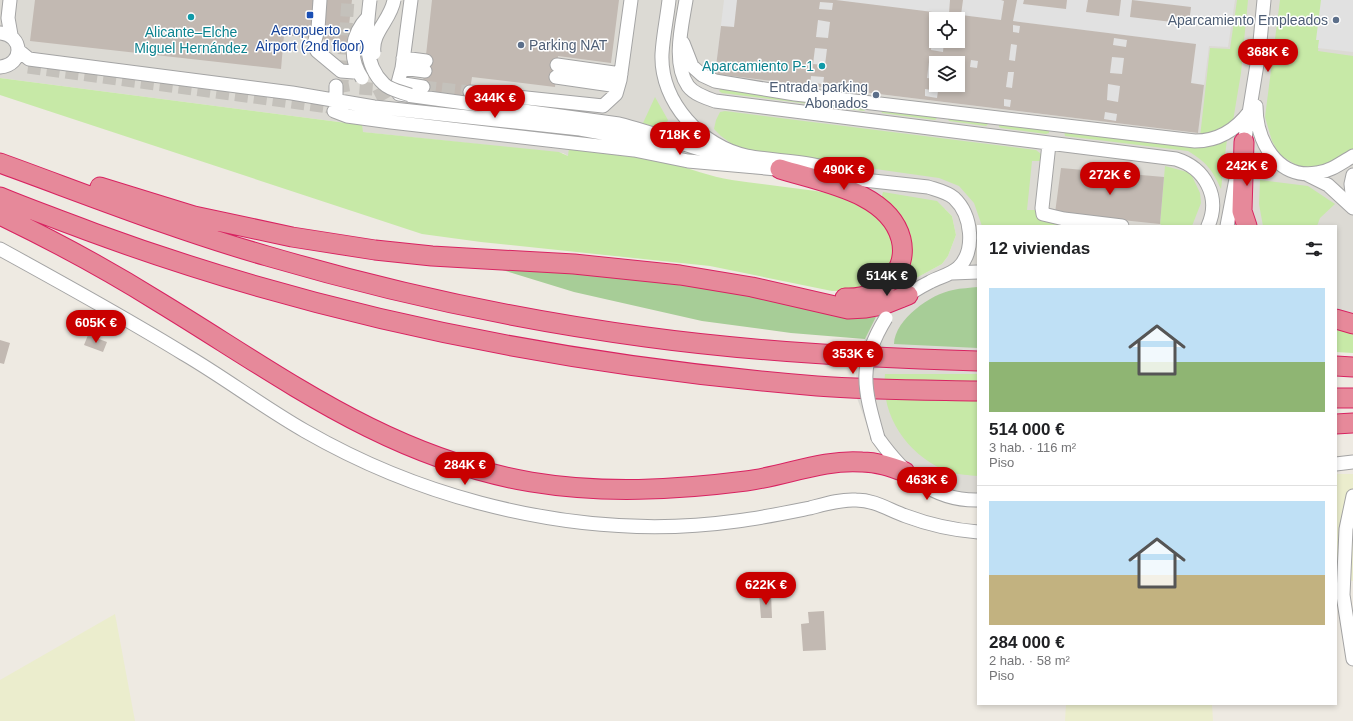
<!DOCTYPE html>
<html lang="es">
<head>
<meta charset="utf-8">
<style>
	body { margin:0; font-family:Arial,sans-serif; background:#f2f2f2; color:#202124; height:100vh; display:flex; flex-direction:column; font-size:15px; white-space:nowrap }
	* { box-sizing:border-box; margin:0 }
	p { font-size:13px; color:#757577 }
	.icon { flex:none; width:22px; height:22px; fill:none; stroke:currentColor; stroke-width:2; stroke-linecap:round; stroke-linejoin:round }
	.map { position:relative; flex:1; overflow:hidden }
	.drawer { position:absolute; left:977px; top:225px; width:360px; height:480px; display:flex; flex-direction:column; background:#fff; border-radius:0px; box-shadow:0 2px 6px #0003 }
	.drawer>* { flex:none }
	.controls { position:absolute; left:929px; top:12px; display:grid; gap:8px }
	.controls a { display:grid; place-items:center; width:36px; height:36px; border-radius:0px; background:#fff; box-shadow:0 2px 6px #0003; font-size:20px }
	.price { position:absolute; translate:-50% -34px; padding:0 9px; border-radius:14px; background:#c90000; color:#fff; font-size:13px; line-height:26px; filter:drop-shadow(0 1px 2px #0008) }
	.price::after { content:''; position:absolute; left:50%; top:24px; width:12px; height:9px; margin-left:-6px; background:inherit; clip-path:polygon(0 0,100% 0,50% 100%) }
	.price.active { background:#222; color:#fff }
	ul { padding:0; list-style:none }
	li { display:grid; align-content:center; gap:8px; height:212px; padding:0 12px }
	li+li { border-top:1px solid #e0e0e0 }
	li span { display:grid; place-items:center; height:124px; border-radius:0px; color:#555 }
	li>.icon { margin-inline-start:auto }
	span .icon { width:72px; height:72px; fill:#fffc; stroke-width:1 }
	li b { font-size:17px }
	h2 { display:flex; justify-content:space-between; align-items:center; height:48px; padding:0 12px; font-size:17px }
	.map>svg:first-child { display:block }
</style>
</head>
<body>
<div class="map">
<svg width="1353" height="721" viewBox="0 0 1353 721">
	<rect width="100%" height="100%" fill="#eeeae2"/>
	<path fill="#dcdad4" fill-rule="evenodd" d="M 0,0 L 1353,0 L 1353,314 L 1336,313 L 1336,226 L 978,226 L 978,504 L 942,498 L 870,434 L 857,398 L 856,364 L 865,339 L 876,317 L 896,289 L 942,264 L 948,256 L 956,235 L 952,216 L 945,209 L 830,184 L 669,163 L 568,156 L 563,153 L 362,132 L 362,125 L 0,78 ZM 936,19 L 958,19 L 958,41 L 936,41 ZM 936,63 L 958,63 L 958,85 L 936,85 Z"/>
	<path fill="#ebedcd" d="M 1336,474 L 1353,474 L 1353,581 L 1336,580 Z
		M 115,614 L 135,721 L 0,721 L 0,680 Z
		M 1066,704 L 1212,704 L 1213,721 L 1065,721 Z"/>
	<path fill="#c7e9a7" d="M 1237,0 L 1248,0 L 1241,73 L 1233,121 L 1226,129 L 1200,137 L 1210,48 L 1230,49 Z
		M 1280,0 L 1325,0 L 1318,51 L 1353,56 L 1353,150 L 1317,170 L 1301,168 L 1280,155 L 1272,141 L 1265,117 Z
		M 0,78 L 362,125 L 363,132 L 559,152 L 568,156 L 569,148 C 602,153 636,156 668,163 C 690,168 710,177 732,180 C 760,184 788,187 816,191 C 826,193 837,194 846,198 C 855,202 868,207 875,214 C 899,235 900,269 871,285 C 861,291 844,291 832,291 L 710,266 L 481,242 L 422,234 L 0,95 Z
		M 721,88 L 867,108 L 864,111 L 722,93 L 719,91 Z
		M 655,97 L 668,120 L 664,130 L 643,123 Z
		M 881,110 L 938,117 L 935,120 L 882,113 Z
		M 725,111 L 1036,150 L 1041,154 L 1044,161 L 1032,161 L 1027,210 L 1036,210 L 1042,221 L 1078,226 L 982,226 L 974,203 L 959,186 L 939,178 L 740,150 L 721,136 L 714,129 L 716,120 L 720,112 Z
		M 947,118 L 989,123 L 986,126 L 949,121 Z
		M 999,124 L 1049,130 L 1049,133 L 1046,134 L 1001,128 L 999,127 Z
		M 1064,131 L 1227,139 L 1221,189 C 1212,169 1206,162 1188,151 L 1065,136 Z
		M 1165,166 L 1187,172 L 1192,176 L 1200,193 L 1201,203 L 1192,226 L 1163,226 L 1160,224 Z
		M 1260,180 L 1308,186 L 1335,204 L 1320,218 L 1317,226 L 1263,226 L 1259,204 Z
		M 883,192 L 937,201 L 952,216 L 956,235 L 948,256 L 942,264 L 896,289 L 906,277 L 909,261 L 881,199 Z
		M 1336,330 L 1353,331 L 1353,353 L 1336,352 Z
		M 885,374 L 978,374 L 978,476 C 969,475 959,475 950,472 C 910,458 880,417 885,374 Z"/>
	<path fill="#a7cd97" d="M 473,261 L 675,281 L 876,317 L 865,339 L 791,333 L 702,321 L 574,292 Z
		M 978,287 L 978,348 L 894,344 C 895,319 931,294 953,290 C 961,288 970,288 978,287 Z"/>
	<path fill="#e1e1e1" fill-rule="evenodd" d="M 724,0 L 1235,0 L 1228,47 L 1209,46 L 1198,133 L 715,74 ZM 936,19 L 958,19 L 958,41 L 936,41 ZM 936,63 L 958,63 L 958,85 L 936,85 Z
		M 1321,0 L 1353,0 L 1353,52 L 1318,48 L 1319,40 L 1316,40 Z"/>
	<path fill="#c2b9b2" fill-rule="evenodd" d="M 35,0 L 352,0 L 347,42 L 284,35 L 281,69 L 30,41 Z
		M 432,0 L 619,0 L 611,63 L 558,56 L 555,87 L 472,77 L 469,97 L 422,92 Z
		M 737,0 L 836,0 L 949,14 L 950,0 L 963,0 L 961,15 L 1001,20 L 1004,1 L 1001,0 L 1017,0 L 1013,21 L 1196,44 L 1191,83 L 1204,85 L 1198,133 L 715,74 L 721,26 L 734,27 ZM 820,2 L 833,3 L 832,10 L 819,9 ZM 935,16 L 947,17 L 947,19 L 958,19 L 958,41 L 944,41 L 943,52 L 931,50 L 933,34 L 936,35 ZM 818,20 L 830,22 L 828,38 L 816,37 ZM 1013,25 L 1020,26 L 1019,33 L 1013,32 ZM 1114,38 L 1127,40 L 1126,47 L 1113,45 ZM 1011,44 L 1017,45 L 1015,61 L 1009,60 ZM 815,48 L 827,49 L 825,65 L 813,64 ZM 1112,57 L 1124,58 L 1122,74 L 1110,73 ZM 971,60 L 978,61 L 977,68 L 970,67 ZM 929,62 L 958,63 L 958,85 L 936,85 L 936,79 L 927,78 ZM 1008,72 L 1014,72 L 1012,88 L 1006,87 ZM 811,76 L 824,77 L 823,84 L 810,83 ZM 1108,84 L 1120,86 L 1118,102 L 1107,100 ZM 925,89 L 938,91 L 937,98 L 925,96 ZM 1004,99 L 1011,100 L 1010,107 L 1004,106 ZM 1105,112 L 1117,114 L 1116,121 L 1104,119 Z
		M 1024,0 L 1067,0 L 1066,9 L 1023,4 Z
		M 1088,0 L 1121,0 L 1119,16 L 1086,12 Z
		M 1132,0 L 1191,7 L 1189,24 L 1130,17 Z
		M 1061,168 L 1164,177 L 1160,224 L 1055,213 Z
		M 88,335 L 107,342 L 103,352 L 84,345 Z
		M 0,340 L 10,343 L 4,364 L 0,363 Z
		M 759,594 L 771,594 L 772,618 L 761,618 Z
		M 824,611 L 826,650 L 803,651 L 801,624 L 809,623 L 808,612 Z"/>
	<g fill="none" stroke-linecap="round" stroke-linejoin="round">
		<path stroke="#c4c1bb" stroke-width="13" stroke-dasharray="13 6" stroke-linecap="butt" d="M 28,67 L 329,107 L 334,111 L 343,108
			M 423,87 L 470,92
			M 347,111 L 342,83 L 348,0
			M 364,114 L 369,53
			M 372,115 L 374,98 L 395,87 L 398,83"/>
		<defs>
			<path id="minor" d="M 10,0 L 8,18 L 11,35
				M 411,0 L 402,68 L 398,83 L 423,87
				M 669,0 C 667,18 663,36 662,54 C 660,102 702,147 747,156 C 777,162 812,160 840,173
				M 686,0 C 682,25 672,63 688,86 C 694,94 706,98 715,101 L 1176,159 C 1205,168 1221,197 1208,226
				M 318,29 L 320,0
				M 0,33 C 24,35 24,65 0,67
				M 683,43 L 692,66 L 702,75 L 715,81 L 795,94 L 1195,141 C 1218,141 1236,130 1250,111
				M 18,50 L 29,59 L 292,93 L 374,107 L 580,129 L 635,139 L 673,151
				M 403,58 L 426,61
				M 557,65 L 621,74
				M 402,68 L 425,71
				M 556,77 L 618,86
				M 336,86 L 336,100
				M 470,92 L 603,106 L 616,94 L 620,80 L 631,0
				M 399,94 L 619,124 C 659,134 697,150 738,160
				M 1256,106 C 1256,140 1277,180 1317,173 C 1331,171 1341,163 1353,156
				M 334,111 L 347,116 L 391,122 L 634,150 L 688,161 L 788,170
				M 1049,144 L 1042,208 L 1043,214 L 1064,219 L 1122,226
				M 1243,150 L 1259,52 L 1264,0
				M 1306,174 L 1328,185 L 1353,208
				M 1353,175 L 1351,184 L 1353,202
				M 827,176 L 928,187 C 937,190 947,192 954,198 C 972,215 976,251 958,268 C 950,275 939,277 930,282 C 920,287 910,293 902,300
				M 1227,226 L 1236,179
				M 0,249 C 62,283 124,317 184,354 C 225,378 263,407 305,431 C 359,462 419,487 480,503 C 563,525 651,533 737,521 C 761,518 785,513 810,508 C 825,504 841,499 856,500 C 875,500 889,510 906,516 C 930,525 953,530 978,532
				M 952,273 L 978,272
				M 878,438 C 903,473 932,501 978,500
				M 1336,464 L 1353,462
				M 1353,496 L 1346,529 L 1343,595 L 1353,659"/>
			<path id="highway" d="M 1244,142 L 1242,211 L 1247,226
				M 0,163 C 88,195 176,230 267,256 C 390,292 518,320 646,337 C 756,352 867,358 978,361
				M 780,169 C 821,182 889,192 901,239 C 904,251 902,264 895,274 C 884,291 865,299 845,298
				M 100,187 L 194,216 L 292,237 L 375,250 L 432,256 L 574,264 L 680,275 L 752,287 L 848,309 L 866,308 L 883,305 L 908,295
				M 0,197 C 31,210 63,221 94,233 C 326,318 571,366 817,386 C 870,390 924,390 978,391
				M 0,215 C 54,241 108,270 159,302 C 281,376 386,457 531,482 C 603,494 675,490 746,481 C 785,476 823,459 862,462 C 877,462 891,467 905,472
				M 1336,319 L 1353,324
				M 1336,366 L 1353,367
				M 1336,398 L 1353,398
				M 1336,424 L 1353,423"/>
		</defs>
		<use href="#minor" stroke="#a4a4a4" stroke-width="15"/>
		<use href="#highway" stroke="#d82361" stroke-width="21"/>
		<use href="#minor" stroke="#fff" stroke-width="13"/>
		<use href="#highway" stroke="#e6899a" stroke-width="19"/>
		<defs>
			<path id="minor-bridge" d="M 370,0 C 367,27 361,63 384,84 C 390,90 402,92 410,95
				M 318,29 L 314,44 L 317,51 L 341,71 L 354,72
				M 374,53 C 371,32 391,20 394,0
				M 362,78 C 348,57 351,35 368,17
				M 878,438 C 864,388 857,365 886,318"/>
		</defs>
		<use href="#minor-bridge" stroke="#a4a4a4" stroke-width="15" stroke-linecap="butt"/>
		<use href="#minor-bridge" stroke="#fff" stroke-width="13"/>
	</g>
	<rect fill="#1a4fb4" stroke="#fff" stroke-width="1.5" x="306" y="11" width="8" height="8" rx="2"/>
	<g fill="#0f9aa8" stroke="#fff" stroke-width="1.5">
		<circle cx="191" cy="17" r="4"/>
		<circle cx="822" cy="66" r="4"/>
	</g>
	<g fill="#5c6f8a" stroke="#fff" stroke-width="1.5">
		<circle cx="1336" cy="20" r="4"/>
		<circle cx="521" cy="45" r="4"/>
		<circle cx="876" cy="95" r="4"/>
	</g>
	<g text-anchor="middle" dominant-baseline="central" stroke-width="3" stroke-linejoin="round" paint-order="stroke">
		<g font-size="14" fill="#4e5e75" stroke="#fff" text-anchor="end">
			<text x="1328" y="20">Aparcamiento Empleados</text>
			<text x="529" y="45" text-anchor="start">Parking NAT</text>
			<text x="868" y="87">Entrada parking<tspan x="868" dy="16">Abonados</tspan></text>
		</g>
		<g font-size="14" fill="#164399" stroke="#fff">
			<text x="310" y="30">Aeropuerto -<tspan x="310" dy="16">Airport (2nd floor)</tspan></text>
		</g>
		<g font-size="14" fill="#0d838f" stroke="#fff">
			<text x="191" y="32">Alicante–Elche<tspan x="191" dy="16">Miguel Hernández</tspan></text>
			<text x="814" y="66" text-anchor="end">Aparcamiento P-1</text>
		</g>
	</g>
</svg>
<div class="controls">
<a><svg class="icon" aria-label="locate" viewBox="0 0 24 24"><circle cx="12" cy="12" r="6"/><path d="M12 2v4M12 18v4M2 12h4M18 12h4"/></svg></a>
<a><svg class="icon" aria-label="layers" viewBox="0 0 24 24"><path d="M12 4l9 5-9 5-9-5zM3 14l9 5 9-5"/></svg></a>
</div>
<b class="price" style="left:1268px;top:73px">368K €</b>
<b class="price" style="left:495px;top:119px">344K €</b>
<b class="price" style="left:680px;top:156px">718K €</b>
<b class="price" style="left:1247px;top:187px">242K €</b>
<b class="price" style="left:844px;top:191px">490K €</b>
<b class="price" style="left:1110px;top:196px">272K €</b>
<b class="price active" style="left:887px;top:297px">514K €</b>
<b class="price" style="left:96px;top:344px">605K €</b>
<b class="price" style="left:853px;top:375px">353K €</b>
<b class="price" style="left:465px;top:486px">284K €</b>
<b class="price" style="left:927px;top:501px">463K €</b>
<b class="price" style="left:766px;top:606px">622K €</b>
<section class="drawer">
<h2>12 viviendas<svg class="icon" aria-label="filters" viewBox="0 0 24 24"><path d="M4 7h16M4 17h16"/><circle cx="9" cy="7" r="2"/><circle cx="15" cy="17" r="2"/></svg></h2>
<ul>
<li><span style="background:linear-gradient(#bfe0f5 60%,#8fb573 0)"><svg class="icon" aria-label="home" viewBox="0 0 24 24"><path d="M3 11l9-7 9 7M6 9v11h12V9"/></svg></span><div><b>514 000 €</b><p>3 hab. · 116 m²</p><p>Piso</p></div></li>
<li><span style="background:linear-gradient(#bfe0f5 60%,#c2b280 0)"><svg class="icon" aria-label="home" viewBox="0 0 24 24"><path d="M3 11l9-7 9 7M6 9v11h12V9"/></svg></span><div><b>284 000 €</b><p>2 hab. · 58 m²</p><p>Piso</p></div></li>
</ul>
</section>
</div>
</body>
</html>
